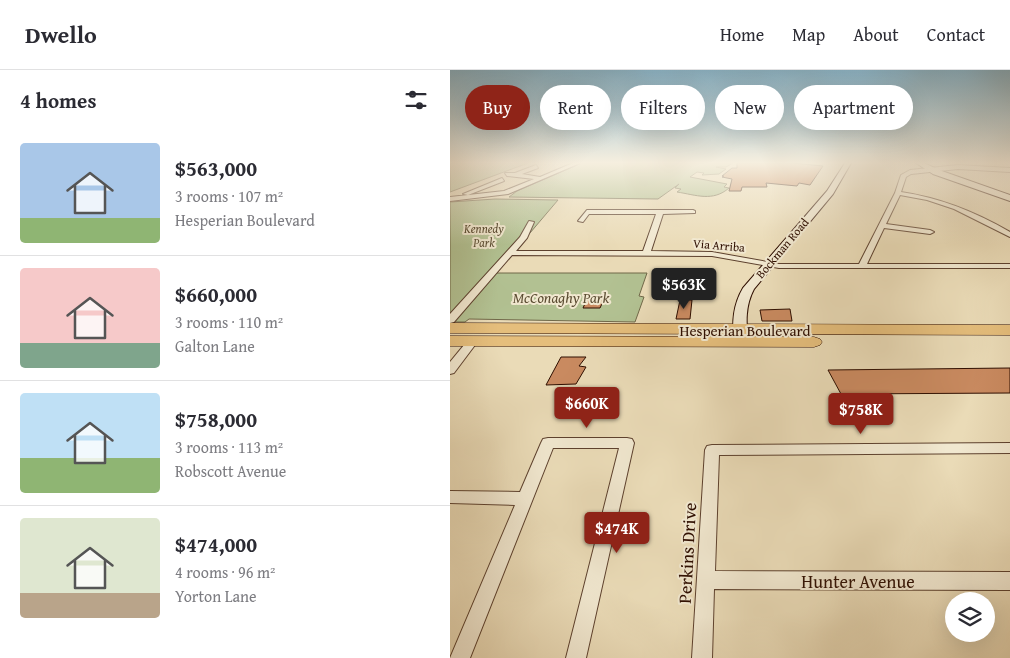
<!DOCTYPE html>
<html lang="en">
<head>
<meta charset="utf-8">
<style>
	body { margin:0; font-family:"Gentium Book Plus",serif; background:#f2f2f3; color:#2b2b33; height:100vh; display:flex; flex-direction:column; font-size:19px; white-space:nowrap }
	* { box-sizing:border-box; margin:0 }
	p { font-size:16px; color:#7c7c81 }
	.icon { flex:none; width:28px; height:28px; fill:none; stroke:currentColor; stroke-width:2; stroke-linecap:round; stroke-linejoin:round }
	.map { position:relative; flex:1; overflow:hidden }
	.drawer { display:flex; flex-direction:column; background:#fff; width:450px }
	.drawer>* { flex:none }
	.guide { position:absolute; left:15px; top:15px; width:470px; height:45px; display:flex; gap:10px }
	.tools { position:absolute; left:495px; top:522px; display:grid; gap:10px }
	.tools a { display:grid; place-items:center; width:50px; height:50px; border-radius:50%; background:#fff; box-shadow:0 5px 20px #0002; font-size:25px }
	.price { position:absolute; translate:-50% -42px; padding:0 11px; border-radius:5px; background:#8f2418; color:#fff; font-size:16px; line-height:32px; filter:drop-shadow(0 1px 2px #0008) }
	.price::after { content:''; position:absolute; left:50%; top:30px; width:15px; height:11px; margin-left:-8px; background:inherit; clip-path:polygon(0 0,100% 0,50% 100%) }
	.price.selected { background:#222; color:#fff }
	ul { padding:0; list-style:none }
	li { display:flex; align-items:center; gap:15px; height:125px; padding:0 20px }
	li+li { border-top:1px solid #e1e1e2 }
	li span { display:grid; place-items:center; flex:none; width:140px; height:100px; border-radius:5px; color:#555 }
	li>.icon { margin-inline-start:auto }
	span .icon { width:60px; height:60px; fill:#fffc; stroke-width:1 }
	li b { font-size:21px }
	h2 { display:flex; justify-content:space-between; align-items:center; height:60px; padding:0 20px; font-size:21px }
	.pill { padding:0 18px; border-radius:22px; background:#fff; box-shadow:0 5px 20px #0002; font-size:18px; line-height:45px }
	.pill.selected { background:#8f2418; color:#fff }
	header { display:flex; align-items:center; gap:30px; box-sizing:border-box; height:70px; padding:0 25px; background:#fff; border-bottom:1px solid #e1e1e2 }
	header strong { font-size:24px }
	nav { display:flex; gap:28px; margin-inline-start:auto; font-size:18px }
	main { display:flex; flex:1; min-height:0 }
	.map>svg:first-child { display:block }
</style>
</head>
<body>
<header>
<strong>Dwello</strong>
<nav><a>Home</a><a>Map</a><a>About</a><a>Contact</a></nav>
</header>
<main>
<section class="drawer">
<h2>4 homes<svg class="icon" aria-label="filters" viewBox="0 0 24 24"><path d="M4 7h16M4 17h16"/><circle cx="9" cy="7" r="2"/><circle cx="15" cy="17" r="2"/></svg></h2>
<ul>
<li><span style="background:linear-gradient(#a9c7e8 75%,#8fb573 0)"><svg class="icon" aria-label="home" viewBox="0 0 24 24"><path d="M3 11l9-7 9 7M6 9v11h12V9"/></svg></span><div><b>$563,000</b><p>3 rooms · 107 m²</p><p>Hesperian Boulevard</p></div></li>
<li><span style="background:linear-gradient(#f6c9c9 75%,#7fa58c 0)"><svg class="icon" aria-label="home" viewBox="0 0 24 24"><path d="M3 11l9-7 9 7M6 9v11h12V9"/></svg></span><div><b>$660,000</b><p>3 rooms · 110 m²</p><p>Galton Lane</p></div></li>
<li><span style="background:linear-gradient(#bfe0f5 65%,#8fb573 0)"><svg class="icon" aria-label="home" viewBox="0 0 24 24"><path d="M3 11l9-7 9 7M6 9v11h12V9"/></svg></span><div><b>$758,000</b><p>3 rooms · 113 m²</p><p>Robscott Avenue</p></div></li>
<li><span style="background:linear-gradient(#dfe7d0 75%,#b9a48a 0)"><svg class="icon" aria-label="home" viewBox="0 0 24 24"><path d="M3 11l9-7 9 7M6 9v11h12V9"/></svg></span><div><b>$474,000</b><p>4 rooms · 96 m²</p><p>Yorton Lane</p></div></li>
</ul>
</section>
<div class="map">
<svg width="560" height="588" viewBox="0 0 560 588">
	<rect width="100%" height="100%" fill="#eadbb7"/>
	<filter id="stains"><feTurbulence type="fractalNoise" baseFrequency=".004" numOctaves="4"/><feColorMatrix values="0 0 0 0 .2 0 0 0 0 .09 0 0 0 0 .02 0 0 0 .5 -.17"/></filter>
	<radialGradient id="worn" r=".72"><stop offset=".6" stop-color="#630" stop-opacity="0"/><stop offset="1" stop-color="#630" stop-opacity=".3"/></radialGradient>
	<path fill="#b2c192" stroke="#706849" d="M 0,93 L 78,93 L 0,122 Z
		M 132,93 L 283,93 L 276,97 L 266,97 L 276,99 L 269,104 L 252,105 L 254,103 L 247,102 L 240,107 L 277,114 L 274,117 L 279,118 C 263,132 246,125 227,122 L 231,119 L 225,118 L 229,114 L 208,129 L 59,127 L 67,121 Z
		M 45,129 L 108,130 L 46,203 L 197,203 L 189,226 L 194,227 L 185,252 L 19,249 L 15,252 L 0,252 L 0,132 Z"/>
	<path fill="#c98a60" stroke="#2e0e00" d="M 287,93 L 343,93 L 373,96 L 360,115 L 349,113 L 347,116 L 316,113 L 317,117 L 292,117 L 291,121 L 279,121 L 282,109 L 272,107 L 274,106 L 272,106 L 282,98 L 287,98 Z
		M 139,225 L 156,225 L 150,238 L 133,238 Z
		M 230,230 L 242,230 L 240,249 L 226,249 Z
		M 340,239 L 342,251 L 312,251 L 310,240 Z
		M 111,287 L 136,287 L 129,296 L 136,297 L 126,314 L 96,315 Z
		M 560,298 L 560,323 L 391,324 L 378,300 Z"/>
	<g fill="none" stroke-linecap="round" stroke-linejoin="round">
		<defs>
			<path id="street" d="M 123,93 L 130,93 L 58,124 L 0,131 L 0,127 L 54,121 L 84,109 L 57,106 L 55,103 L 65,103 L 86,95 L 88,98 L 72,104 L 90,107 Z
				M 508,95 L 560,98 L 560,102 L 508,99 L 461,104 L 456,107 L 451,122 C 491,128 526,142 560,162 L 560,167 L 504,139 L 477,130 L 450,125 L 436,154 L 480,160 L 484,162 L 480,164 L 434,158 L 417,194 L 560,194 L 560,198 L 329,198 L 262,186 L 62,185 L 4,252 L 0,253 L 0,244 L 70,167 L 79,151 L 84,152 L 77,168 L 66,181 L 193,181 L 206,144 L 139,144 L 133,152 L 128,151 L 137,140 L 243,140 L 245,141 L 245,143 L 213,144 L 201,181 L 262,182 L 329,194 L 409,194 L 445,123 L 451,105 L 460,100 Z
				M 52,108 L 54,111 L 18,125 L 13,124 Z
				M 23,268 L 28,271 L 4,303 L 0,304 L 0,292 L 19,269 Z
				M 98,368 L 177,368 L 182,369 L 184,373 L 136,588 L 116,588 L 169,378 L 103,378 L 20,588 L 0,588 L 65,435 L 0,433 L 0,421 L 70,422 L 91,373 L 93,369 Z
				M 560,373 L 560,383 L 269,385 L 265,501 L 560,502 L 560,520 L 264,519 L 262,588 L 242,588 L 255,380 L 257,376 L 262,375 Z"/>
			<path id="secondary" d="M 395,93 L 401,93 L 383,124 L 304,219 C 295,236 296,253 298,272 L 296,275 L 286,275 L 284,272 C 282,252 283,235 293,218 L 377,121 Z
				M 466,93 L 474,93 L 489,100 L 560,125 L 560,131 L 483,104 Z"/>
			<path id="primary" d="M 0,253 L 560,255 L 560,265 L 0,263 Z
				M 0,266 L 364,267 L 370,269 L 372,272 L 370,275 L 364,277 L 0,276 Z"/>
		</defs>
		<use href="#street" stroke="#5d412e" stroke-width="2"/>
		<use href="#secondary" stroke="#2e0e00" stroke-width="2"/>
		<use href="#primary" stroke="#2e0e00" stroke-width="1"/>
		<use href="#street" fill="#f1e8d0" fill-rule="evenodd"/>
		<use href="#secondary" fill="#f1e8d0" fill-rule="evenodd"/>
		<use href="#primary" fill="#e5be7c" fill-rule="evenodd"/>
	</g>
	<linearGradient id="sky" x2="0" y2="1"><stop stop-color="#88b7cf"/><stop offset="0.53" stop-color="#f6efdf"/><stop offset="1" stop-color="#f6efdf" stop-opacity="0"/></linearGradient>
	<rect width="560" height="175" fill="url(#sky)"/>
	<g text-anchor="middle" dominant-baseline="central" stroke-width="4" stroke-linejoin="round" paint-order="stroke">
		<g font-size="12" font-style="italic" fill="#5c4d33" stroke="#f1e8d0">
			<text x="34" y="158">Kennedy<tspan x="34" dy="14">Park</tspan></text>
		</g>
		<g font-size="12" fill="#2e0e00" stroke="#f1e8d0">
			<text transform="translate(269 175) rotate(5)">Via Arriba</text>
			<text transform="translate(332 178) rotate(-50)">Bockman Road</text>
		</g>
		<g font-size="15" font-style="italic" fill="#5c4d33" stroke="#f1e8d0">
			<text x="111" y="227">McConaghy Park</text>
		</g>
		<g font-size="15" fill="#2e0e00" stroke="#f1e8d0">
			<text x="295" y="260">Hesperian Boulevard</text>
		</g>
		<g font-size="18" fill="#2e0e00" stroke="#f1e8d0">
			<text transform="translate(237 483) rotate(-87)">Perkins Drive</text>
			<text x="408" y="511">Hunter Avenue</text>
		</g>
	</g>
	<rect width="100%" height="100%" filter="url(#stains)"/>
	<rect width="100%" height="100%" fill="url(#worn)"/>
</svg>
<div class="tools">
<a><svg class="icon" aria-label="layers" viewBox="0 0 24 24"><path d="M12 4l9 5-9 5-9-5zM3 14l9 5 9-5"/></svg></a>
</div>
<b class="price selected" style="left:234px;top:240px">$563K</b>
<b class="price" style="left:137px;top:359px">$660K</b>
<b class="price" style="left:411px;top:365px">$758K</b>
<b class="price" style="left:167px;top:484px">$474K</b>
<div class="guide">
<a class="pill selected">Buy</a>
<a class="pill">Rent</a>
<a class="pill">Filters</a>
<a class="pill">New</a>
<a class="pill">Apartment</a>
</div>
</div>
</main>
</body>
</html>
